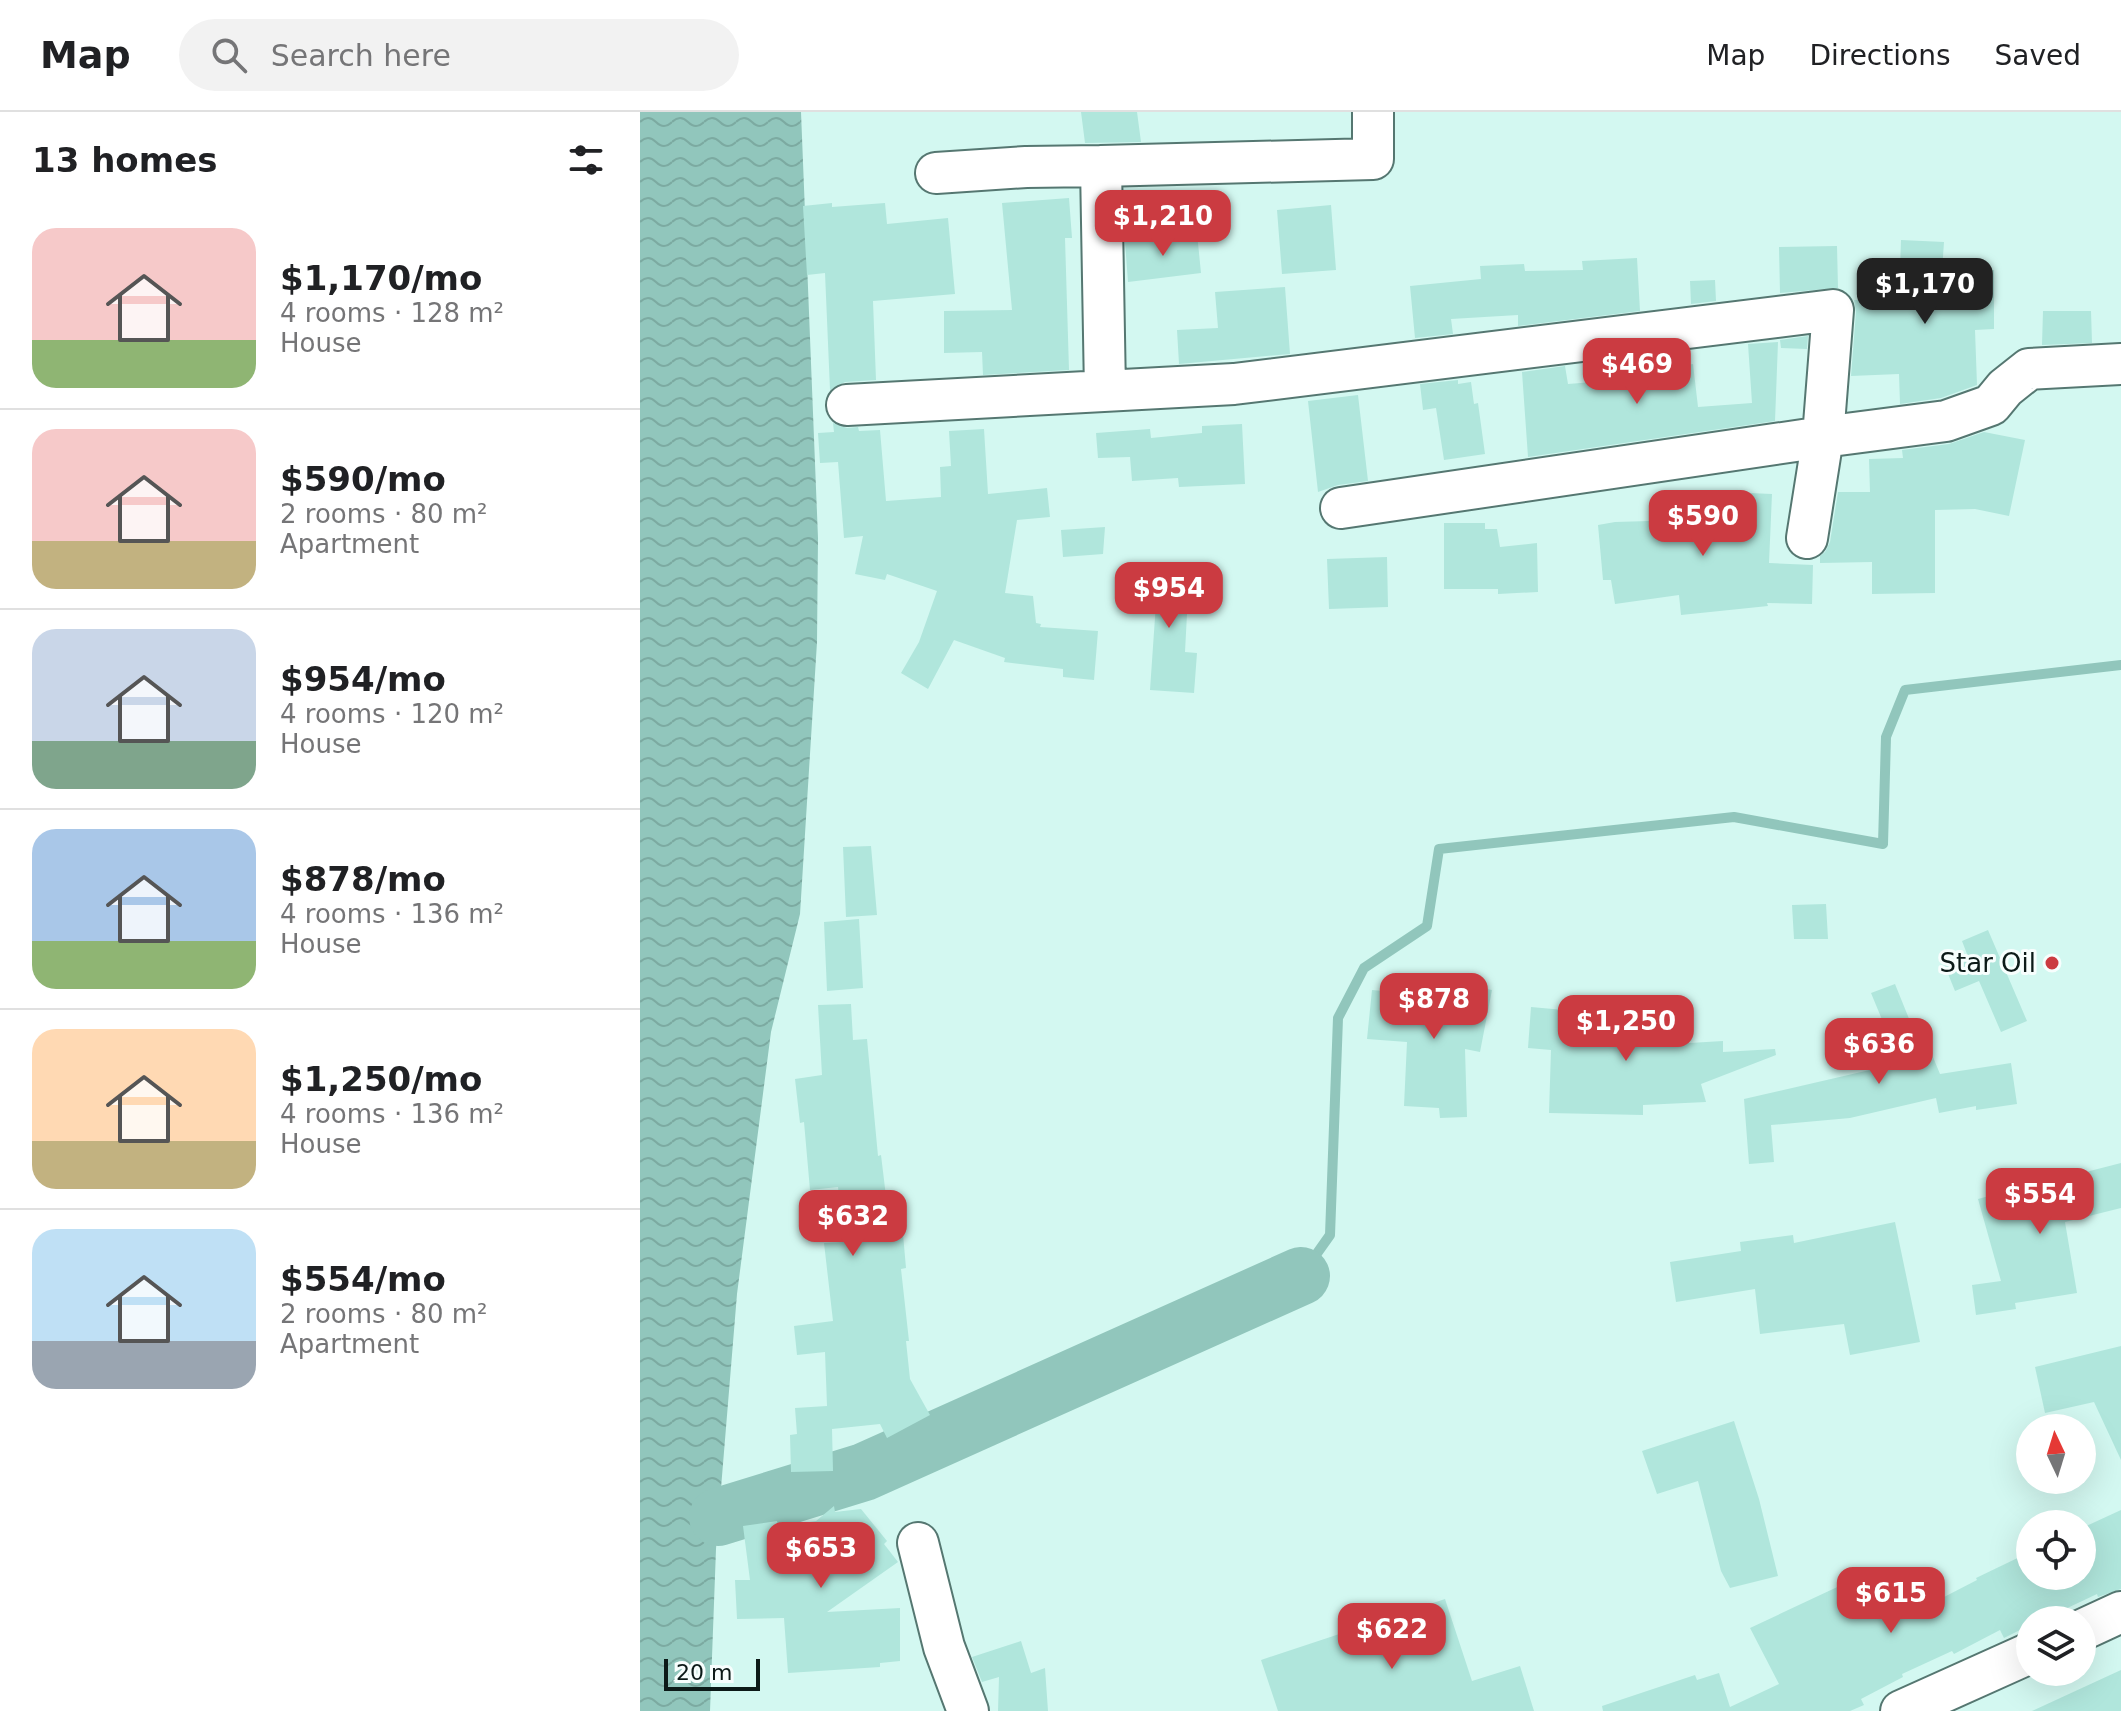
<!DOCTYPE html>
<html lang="en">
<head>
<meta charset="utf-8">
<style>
	body { margin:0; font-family:"DejaVu Sans",sans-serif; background:#f2f2f2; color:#202124; height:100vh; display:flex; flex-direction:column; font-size:30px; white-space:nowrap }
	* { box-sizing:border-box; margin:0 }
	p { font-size:26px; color:#757577 }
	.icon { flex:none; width:44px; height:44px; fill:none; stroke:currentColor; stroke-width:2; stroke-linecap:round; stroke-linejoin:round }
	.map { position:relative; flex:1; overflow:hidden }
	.side { display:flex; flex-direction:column; background:#fff; width:640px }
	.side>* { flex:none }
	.needle { width:52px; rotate:356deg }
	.tools { position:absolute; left:1376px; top:1302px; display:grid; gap:16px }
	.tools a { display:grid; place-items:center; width:80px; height:80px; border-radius:50%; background:#fff; box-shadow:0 8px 32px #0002; font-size:40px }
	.scale { position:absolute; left:24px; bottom:20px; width:96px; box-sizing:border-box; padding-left:8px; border:4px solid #0c1a18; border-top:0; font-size:22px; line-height:28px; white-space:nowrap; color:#0c1a18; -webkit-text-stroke:6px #f7fefd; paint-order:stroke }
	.price { position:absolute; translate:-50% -68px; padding:0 18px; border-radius:16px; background:#cb3b41; color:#fff; font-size:26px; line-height:52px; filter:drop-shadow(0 2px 4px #0008) }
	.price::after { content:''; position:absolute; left:50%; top:48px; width:24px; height:18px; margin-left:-12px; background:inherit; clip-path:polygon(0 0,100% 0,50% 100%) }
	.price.selected { background:#222; color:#fff }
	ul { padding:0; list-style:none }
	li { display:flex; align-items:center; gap:24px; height:200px; padding:0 32px }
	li+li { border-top:2px solid #e0e0e0 }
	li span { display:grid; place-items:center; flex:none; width:224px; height:160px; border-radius:24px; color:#555 }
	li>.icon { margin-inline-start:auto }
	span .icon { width:96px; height:96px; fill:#fffc; stroke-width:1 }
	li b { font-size:34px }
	h2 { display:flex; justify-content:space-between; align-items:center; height:96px; padding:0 32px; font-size:34px }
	header { display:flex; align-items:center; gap:48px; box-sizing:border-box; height:112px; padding:0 40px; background:#fff; border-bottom:2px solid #e0e0e0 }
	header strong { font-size:38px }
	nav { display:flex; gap:44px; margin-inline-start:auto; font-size:28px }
	.search { width:560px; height:72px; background:#f2f2f2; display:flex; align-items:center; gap:20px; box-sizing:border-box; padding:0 28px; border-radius:44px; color:#757577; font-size:30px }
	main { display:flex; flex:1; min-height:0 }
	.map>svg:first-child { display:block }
</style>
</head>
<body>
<header>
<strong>Map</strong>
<div class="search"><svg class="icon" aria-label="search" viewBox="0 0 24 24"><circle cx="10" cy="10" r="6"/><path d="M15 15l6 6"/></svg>Search here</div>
<nav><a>Map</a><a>Directions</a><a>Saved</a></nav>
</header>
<main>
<section class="side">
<h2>13 homes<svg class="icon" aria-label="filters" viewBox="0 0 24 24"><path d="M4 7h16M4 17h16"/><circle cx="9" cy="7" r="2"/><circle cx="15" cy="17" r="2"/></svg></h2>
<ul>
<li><span style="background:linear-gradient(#f6c9c9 70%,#8fb573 0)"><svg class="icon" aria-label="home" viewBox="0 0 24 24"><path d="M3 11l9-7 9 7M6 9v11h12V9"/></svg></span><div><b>$1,170/mo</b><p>4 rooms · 128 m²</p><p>House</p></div></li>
<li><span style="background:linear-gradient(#f6c9c9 70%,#c2b280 0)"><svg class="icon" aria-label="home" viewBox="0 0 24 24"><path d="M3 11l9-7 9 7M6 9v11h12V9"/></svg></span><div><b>$590/mo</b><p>2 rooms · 80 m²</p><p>Apartment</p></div></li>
<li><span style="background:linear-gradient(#c9d6e8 70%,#7fa58c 0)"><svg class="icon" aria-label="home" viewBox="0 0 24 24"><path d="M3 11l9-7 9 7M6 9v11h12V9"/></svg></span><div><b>$954/mo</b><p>4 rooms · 120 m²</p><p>House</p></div></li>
<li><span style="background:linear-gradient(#a9c7e8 70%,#8fb573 0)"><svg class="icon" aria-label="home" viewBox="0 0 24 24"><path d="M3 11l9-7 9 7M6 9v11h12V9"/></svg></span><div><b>$878/mo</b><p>4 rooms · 136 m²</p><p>House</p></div></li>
<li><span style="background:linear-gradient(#ffd9b3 70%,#c2b280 0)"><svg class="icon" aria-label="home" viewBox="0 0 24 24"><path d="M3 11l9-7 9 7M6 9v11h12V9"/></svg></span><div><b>$1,250/mo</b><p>4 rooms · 136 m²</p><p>House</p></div></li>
<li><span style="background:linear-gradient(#bfe0f5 70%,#9aa5b1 0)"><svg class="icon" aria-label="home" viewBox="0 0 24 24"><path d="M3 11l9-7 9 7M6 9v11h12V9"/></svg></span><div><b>$554/mo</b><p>2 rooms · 80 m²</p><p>Apartment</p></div></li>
</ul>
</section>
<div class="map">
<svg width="1481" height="1599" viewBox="0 0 1481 1599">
	<defs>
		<pattern id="water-waves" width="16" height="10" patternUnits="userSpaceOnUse" patternTransform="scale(2)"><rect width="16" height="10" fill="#91c6bc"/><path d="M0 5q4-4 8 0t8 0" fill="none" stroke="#7caaa1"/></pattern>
	</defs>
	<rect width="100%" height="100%" fill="#d3f8f1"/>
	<path fill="url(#water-waves)" d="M 0,0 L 161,0 L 178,426 L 177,530 L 160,802 L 131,920 L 97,1182 L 76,1437 L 70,1599 L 0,1599 Z"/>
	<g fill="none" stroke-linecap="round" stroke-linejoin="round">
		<path stroke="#91c6bc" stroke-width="10" d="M 661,1164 L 690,1123 L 698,906 L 724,856 L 787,814 L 799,737 L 1094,705 L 1243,732 L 1246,625 L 1265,578 L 1481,553"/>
		<path stroke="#91c6bc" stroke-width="58" d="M 78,1405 L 224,1360 L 661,1164"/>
	</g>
	<path fill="#b0e6dc" d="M 441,0 L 497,0 L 501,30 L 445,31 Z
		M 429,86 L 432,126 L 425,126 L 429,258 L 343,263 L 342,240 L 304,241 L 304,199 L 372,198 L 362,91 Z
		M 192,91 L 192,95 L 245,91 L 247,112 L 308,106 L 315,182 L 233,189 L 236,268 L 205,270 L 190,278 L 185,161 L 167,163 L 163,94 Z
		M 691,93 L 696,158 L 642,162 L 637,98 Z
		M 557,121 L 561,161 L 488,170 L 485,130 Z
		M 1261,128 L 1304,130 L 1302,159 L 1354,158 L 1354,217 L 1335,218 L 1337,273 L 1301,286 L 1260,292 L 1259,262 L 1211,264 L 1216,200 L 1214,188 L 1259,188 Z
		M 1197,134 L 1198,176 L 1140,181 L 1139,135 Z
		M 997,146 L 1000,199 L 878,214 L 878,203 L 811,207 L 813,222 L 775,226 L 770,174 L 841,167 L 840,154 L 884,152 L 885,159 L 943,158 L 942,149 Z
		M 1075,168 L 1076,189 L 1051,192 L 1050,169 Z
		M 645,175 L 650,242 L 539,252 L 537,218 L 578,216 L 575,180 Z
		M 1403,199 L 1451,199 L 1452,231 L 1402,233 Z
		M 1168,224 L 1167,237 L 1141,236 L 1140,228 Z
		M 1138,230 L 1135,309 L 888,345 L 882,260 L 925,254 L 928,272 L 1015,265 L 1014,257 L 1053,252 L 1058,295 L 1112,291 L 1108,232 Z
		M 818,268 L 818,272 L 831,270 L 834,292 L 838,291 L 845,342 L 804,348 L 796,296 L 783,298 L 780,272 Z
		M 718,283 L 728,369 L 698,373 L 678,380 L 668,289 Z
		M 193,311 L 207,316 L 218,315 L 219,319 L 240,318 L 246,389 L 301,385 L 300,355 L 311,354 L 309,319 L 344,317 L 348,382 L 407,376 L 410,405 L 377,408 L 365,481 L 393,484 L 396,511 L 401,512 L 400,515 L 458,519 L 454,568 L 423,565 L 423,557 L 364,550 L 365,546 L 314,528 L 288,577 L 261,561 L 279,530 L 297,479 L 247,462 L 245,468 L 215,462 L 223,424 L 204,426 L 198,350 L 180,351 L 178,321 L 194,320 Z
		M 602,312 L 605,372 L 539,375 L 538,366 L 492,369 L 490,345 L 458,346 L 456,321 L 510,317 L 511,326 L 562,321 L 562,314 Z
		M 1344,320 L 1385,328 L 1369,404 L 1335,397 L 1295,398 L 1295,481 L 1232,482 L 1232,450 L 1180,451 L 1180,444 L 1185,440 L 1190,430 L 1198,380 L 1230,380 L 1229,347 L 1263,346 L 1262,338 L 1309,332 Z
		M 1088,380 L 1132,382 L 1129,451 L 1173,453 L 1172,492 L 1127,491 L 1128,494 L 1041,503 L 1039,483 L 975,492 L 971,468 L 963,468 L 958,413 L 975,410 L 1043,408 L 1042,389 L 1087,389 Z
		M 804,411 L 845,411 L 845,417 L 857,417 L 860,435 L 897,431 L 898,480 L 858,482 L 858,477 L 804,477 Z
		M 465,415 L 463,442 L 423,445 L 421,418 Z
		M 747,445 L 748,495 L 689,497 L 687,447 Z
		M 542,452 L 547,502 L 545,540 L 557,541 L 554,581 L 510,578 L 516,491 L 504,493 L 500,456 Z
		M 231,734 L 237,803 L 206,805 L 203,735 Z
		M 1186,792 L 1188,827 L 1154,827 L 1152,793 Z
		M 219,807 L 223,876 L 187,879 L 184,810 Z
		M 1348,818 L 1387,909 L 1361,920 L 1339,869 L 1315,879 L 1304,852 L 1327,842 L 1322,829 Z
		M 800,868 L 852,878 L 840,940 L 825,937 L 827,1005 L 800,1006 L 799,996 L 764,994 L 767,930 L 727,927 L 732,878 L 797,884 Z
		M 1255,872 L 1276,924 L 1283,921 L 1300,962 L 1371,951 L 1377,992 L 1336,998 L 1336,994 L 1299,1001 L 1296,986 L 1210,1006 L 1131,1013 L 1134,1050 L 1109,1052 L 1104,987 L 1260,951 L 1231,881 Z
		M 211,892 L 213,928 L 227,927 L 238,1044 L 241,1043 L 248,1101 L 254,1100 L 257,1123 L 263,1122 L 266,1156 L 261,1157 L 269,1229 L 266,1229 L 270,1267 L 290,1303 L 247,1326 L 240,1312 L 192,1317 L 193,1359 L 151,1360 L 150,1323 L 157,1322 L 155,1296 L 187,1294 L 185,1240 L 157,1243 L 154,1214 L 193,1209 L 184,1131 L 204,1130 L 198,1075 L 170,1078 L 164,1010 L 160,1011 L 155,967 L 182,963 L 178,893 Z
		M 891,895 L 946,900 L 945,907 L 1033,907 L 1033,932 L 1083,929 L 1083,940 L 1135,937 L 1136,943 L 1061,972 L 1066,990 L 1003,993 L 1003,1003 L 909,1001 L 911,938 L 888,936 Z
		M 1481,1051 L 1481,1096 L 1425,1110 L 1437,1181 L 1375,1191 L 1376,1197 L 1336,1203 L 1332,1173 L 1361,1169 L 1338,1087 L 1407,1068 L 1407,1070 Z
		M 1255,1110 L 1280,1230 L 1210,1243 L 1204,1212 L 1120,1222 L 1115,1177 L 1036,1190 L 1030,1150 L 1101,1139 L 1100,1130 L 1153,1123 L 1154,1131 Z
		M 1481,1234 L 1481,1348 L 1454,1290 L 1405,1301 L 1395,1255 Z
		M 1094,1309 L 1119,1387 L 1138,1464 L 1090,1476 L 1081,1459 L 1058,1369 L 1017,1382 L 1002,1339 Z
		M 194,1394 L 195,1400 L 221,1397 L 247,1429 L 244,1432 L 258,1450 L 187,1500 L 260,1496 L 260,1549 L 240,1551 L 240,1555 L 148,1561 L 144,1506 L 97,1507 L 95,1468 L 110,1468 L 103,1414 L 137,1409 L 138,1415 L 176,1409 Z
		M 1481,1398 L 1481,1477 L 1458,1485 L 1457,1482 L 1402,1508 L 1390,1508 L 1390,1513 L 1364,1526 L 1360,1518 L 1314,1542 L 1312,1539 L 1262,1562 L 1263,1565 L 1221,1587 L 1224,1593 L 1210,1599 L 963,1599 L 962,1594 L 1055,1563 L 1057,1568 L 1079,1561 L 1090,1595 L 1139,1572 L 1110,1516 L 1208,1470 L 1221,1495 L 1228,1491 L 1233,1501 L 1268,1486 L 1275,1500 L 1337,1468 L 1336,1466 L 1390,1440 L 1390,1464 L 1442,1464 L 1442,1454 L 1455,1449 L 1442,1423 L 1442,1416 Z
		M 805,1487 L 832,1569 L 880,1554 L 894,1599 L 638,1599 L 621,1548 Z
		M 381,1529 L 391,1561 L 405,1556 L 408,1599 L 358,1599 L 359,1565 L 342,1570 L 332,1545 Z
		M 1481,1558 L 1481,1599 L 1392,1599 Z"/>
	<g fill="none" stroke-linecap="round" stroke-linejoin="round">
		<defs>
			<path id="minor" d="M 461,54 L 733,47 L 733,0
				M 296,61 L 386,55 L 461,54 L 465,279
				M 207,293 L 594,272 L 1193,198 L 1183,325 L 1167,426
				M 701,396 L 1183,325 L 1306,309 L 1351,293 L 1365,276 L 1389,257 L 1481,252
				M 278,1431 L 304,1535 L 328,1599
				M 1442,1518 L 1481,1500
				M 1261,1599 L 1390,1541"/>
		</defs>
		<use href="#minor" stroke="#557771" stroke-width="44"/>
		<use href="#minor" stroke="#fff" stroke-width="40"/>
	</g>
	<circle fill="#cb3b41" stroke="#f7fefd" stroke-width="3" cx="1412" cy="851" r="8"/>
	<g text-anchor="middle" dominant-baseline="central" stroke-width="6" stroke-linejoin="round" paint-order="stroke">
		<g font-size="26" fill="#0c1a18" stroke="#f7fefd" text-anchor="end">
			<text x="1396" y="851">Star Oil</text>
		</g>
	</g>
</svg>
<div class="tools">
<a><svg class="needle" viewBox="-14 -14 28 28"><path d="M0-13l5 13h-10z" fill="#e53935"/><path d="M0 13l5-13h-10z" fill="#757577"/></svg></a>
<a><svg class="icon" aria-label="locate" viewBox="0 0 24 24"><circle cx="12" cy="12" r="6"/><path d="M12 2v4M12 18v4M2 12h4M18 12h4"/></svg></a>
<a><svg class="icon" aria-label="layers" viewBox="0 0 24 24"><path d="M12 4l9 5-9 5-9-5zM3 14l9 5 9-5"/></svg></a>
</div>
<div class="scale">20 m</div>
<b class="price" style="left:523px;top:146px">$1,210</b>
<b class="price selected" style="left:1285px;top:214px">$1,170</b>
<b class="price" style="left:997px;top:294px">$469</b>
<b class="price" style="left:1063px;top:446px">$590</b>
<b class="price" style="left:529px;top:518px">$954</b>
<b class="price" style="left:794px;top:929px">$878</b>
<b class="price" style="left:986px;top:951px">$1,250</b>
<b class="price" style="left:1239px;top:974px">$636</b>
<b class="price" style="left:1400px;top:1124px">$554</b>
<b class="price" style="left:213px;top:1146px">$632</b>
<b class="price" style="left:181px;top:1478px">$653</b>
<b class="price" style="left:1251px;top:1523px">$615</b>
<b class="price" style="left:752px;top:1559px">$622</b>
</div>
</main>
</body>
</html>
